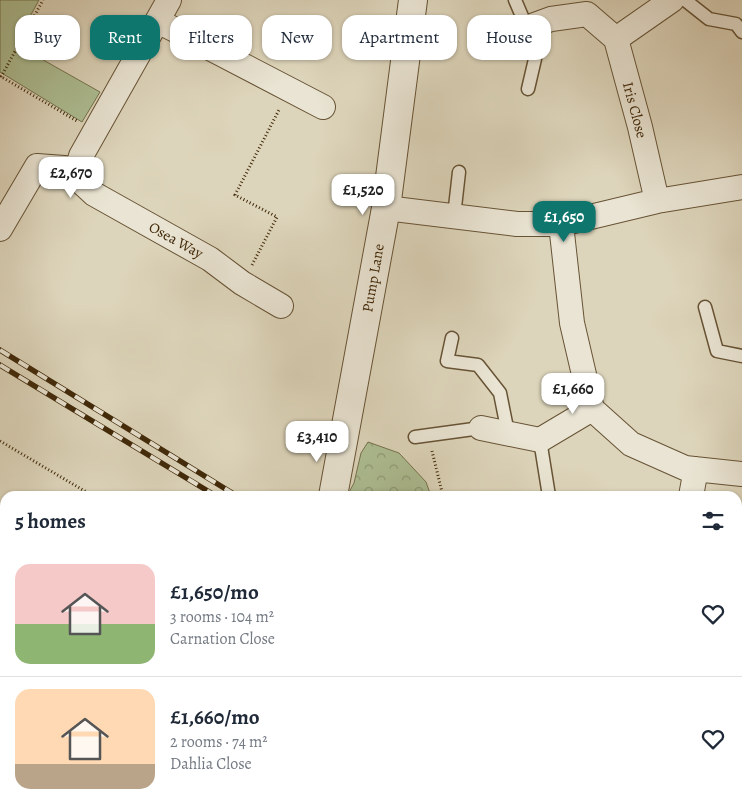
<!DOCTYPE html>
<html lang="en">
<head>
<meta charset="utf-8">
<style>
	body { margin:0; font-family:Alegreya,serif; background:#f6f6f7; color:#1f2937; height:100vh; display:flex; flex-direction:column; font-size:19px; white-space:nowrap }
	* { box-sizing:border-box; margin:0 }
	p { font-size:16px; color:#747a83 }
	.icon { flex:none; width:28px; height:28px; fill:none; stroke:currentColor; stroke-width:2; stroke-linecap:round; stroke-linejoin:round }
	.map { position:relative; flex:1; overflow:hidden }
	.details { position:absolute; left:0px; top:491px; width:742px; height:321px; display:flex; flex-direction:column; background:#fff; border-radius:15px 15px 0 0; box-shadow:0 1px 4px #0004 }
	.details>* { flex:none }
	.guide { position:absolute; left:15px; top:15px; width:712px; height:45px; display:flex; gap:10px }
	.price { position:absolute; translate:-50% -42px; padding:0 11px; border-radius:10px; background:#fff; color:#222; font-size:16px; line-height:32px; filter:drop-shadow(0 1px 2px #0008) }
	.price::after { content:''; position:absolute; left:50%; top:30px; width:15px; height:11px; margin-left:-8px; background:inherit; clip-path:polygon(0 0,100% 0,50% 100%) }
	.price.selected { background:#0f766e; color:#fff }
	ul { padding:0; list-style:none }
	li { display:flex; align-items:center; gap:15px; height:125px; padding:0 15px }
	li+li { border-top:1px solid #e0e1e3 }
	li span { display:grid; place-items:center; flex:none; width:140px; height:100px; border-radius:15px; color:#555 }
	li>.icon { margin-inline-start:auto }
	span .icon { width:60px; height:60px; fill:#fffc; stroke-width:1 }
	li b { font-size:21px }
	h2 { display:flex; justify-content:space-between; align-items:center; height:60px; padding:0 15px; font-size:21px }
	.tag { padding:0 18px; border-radius:15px; background:#fff; box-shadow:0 1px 4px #0004; font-size:18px; line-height:45px }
	.tag.selected { background:#0f766e; color:#fff }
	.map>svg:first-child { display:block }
</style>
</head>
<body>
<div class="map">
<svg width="742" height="812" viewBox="0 0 742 812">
	<defs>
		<pattern id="forest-crowns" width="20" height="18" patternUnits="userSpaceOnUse" patternTransform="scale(1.25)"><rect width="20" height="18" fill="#adbe93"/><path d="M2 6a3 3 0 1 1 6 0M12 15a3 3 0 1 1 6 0" fill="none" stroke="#8e9a76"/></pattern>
	</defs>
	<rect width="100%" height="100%" fill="#ddd5bb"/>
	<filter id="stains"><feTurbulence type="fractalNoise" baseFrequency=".004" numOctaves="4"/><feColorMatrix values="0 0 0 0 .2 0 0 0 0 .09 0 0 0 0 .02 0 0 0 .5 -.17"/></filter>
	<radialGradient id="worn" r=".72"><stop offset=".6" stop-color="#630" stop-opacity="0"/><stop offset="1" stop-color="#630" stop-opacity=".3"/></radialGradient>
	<path fill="#adbe93" stroke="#76734e" d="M 0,0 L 39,0 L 15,44 L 100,92 L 82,122 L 0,72 Z"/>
	<path fill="url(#forest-crowns)" stroke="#76734e" d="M 368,442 L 399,453 L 426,482 L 431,496 L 347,496 L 354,483 L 361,453 Z
		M 742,647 L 742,761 L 738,758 L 738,648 Z"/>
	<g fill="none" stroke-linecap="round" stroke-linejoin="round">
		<defs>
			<path id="service" d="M 515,0 L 527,28 L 535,59 L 528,89
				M 685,0 L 709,19 L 736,24 L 742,32
				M 454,216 L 459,172
				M 705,307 L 717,351 L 742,356
				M 452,338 L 447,361 L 478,365 L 500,393 L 508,433
				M 415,437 L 481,428
				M 540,440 L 549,496"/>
			<path id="minor" d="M 169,0 L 81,156 L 77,169 L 82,183 L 94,194 L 210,259 L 242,283 L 281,306
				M 158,21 L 323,107
				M 518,31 L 551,19 L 587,14 L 616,39 L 640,127 L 657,201
				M 616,39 L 672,0
				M 386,208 L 517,224 L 561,224 L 657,201 L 742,187
				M 561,224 L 572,323 L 592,409 L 631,444 L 685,468 L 742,474
				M 0,229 L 37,166 L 77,169
				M 481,428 L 540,440 L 592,409
				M 691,496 L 696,469"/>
			<path id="tertiary" d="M 333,496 L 386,208 L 413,0"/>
			<path id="secondary" d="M 0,596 L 5,597
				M 0,635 L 5,636
				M 407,808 L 411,812
				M 458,808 L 461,812"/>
			<path id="primary" d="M 0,743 L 5,744
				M 0,785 L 5,786
				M 88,808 L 105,812
				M 238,808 L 254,812
				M 558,808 L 568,812"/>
		</defs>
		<use href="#service" stroke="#675335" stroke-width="15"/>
		<use href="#minor" stroke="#675335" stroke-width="26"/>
		<use href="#tertiary" stroke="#675335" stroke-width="30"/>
		<use href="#secondary" stroke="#402808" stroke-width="30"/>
		<use href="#primary" stroke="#402808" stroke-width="30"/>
		<path stroke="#402808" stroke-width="3" stroke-dasharray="1 2.5" stroke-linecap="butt" d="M 0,76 L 77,121
			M 1,77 L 43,0
			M 252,265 L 277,217 L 235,195 L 280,108
			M 0,441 L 93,496
			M 432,451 L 443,496
			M 738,677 L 742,679"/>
		<use href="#service" stroke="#e9e4d3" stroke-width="12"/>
		<use href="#minor" stroke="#e9e4d3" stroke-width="24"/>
		<use href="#tertiary" stroke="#e9e4d3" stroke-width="28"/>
		<use href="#secondary" stroke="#e9e4d3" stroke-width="28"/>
		<use href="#primary" stroke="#ddd5bb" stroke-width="28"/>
		<defs>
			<path id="rail" d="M 0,350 L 237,496
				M 0,365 L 216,496
				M 738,777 L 742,779
				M 738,788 L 742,791"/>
		</defs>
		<use href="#rail" stroke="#402808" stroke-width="5.5"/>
		<use href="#rail" stroke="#e9e4d3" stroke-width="4" stroke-dasharray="11" stroke-linecap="butt"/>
	</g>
	<g text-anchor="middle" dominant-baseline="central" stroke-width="4.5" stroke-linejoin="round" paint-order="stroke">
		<g font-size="15" fill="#402808" stroke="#e9e4d3">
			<text transform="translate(635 110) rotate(75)">Iris Close</text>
			<text transform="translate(176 240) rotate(29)">Osea Way</text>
			<text transform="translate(373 278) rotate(-80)">Pump Lane</text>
		</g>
	</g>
	<rect width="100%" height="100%" filter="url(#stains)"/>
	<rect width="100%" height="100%" fill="url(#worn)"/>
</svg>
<b class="price" style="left:71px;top:199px">£2,670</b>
<b class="price" style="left:363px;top:216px">£1,520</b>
<b class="price selected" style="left:564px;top:243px">£1,650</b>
<b class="price" style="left:573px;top:415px">£1,660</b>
<b class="price" style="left:317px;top:463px">£3,410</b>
<div class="guide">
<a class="tag">Buy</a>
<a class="tag selected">Rent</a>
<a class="tag">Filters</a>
<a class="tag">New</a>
<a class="tag">Apartment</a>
<a class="tag">House</a>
</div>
<section class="details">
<h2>5 homes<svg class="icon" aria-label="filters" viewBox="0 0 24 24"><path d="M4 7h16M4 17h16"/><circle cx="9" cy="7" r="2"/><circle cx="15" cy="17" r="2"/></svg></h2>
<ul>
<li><span style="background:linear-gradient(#f6c9c9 60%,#8fb573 0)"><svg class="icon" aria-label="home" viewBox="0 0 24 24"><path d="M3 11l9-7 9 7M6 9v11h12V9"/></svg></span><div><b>£1,650/mo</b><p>3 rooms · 104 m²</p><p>Carnation Close</p></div><svg class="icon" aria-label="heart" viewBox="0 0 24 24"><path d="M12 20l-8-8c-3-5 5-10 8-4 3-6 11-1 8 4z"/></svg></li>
<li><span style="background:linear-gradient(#ffd9b3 75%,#b9a48a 0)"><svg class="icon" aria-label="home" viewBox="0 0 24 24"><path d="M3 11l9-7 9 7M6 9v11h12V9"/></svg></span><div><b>£1,660/mo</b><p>2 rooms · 74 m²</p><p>Dahlia Close</p></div><svg class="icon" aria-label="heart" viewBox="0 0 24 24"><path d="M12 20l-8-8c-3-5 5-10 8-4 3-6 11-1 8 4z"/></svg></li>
</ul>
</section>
</div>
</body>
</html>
